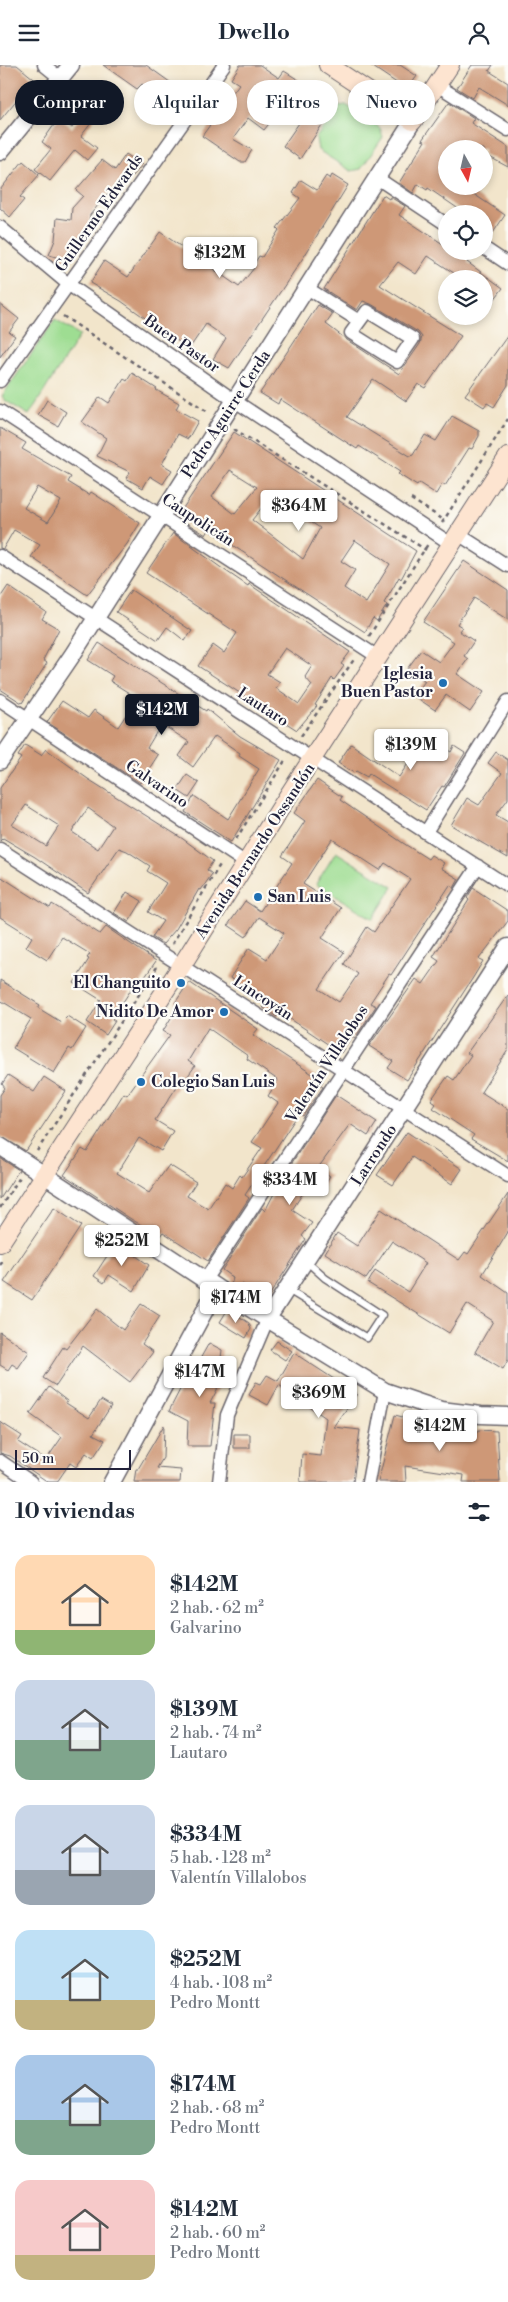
<!DOCTYPE html>
<html lang="es">
<head>
<meta charset="utf-8">
<style>
	body { margin:0; font-family:"Libre Bodoni",serif; background:#f6f6f7; color:#1f2937; height:100vh; display:flex; flex-direction:column; font-size:19px; white-space:nowrap }
	* { box-sizing:border-box; margin:0 }
	p { font-size:16px; color:#747a83 }
	.icon { flex:none; width:28px; height:28px; fill:none; stroke:currentColor; stroke-width:2; stroke-linecap:round; stroke-linejoin:round }
	.map { position:relative; height:1417px; overflow:hidden }
	.drawer { display:flex; flex-direction:column; background:#fff; flex:1 }
	.drawer>* { flex:none }
	.hud { position:absolute; left:15px; top:15px; width:479px; height:45px; display:flex; gap:10px }
	.needle { width:32px; rotate:172deg }
	.fabs { position:absolute; left:438px; top:75px; display:grid; gap:10px }
	.fabs a { display:grid; place-items:center; width:55px; height:55px; border-radius:50%; background:#fff; box-shadow:0 2px 8px #0003; font-size:25px }
	.scale { position:absolute; left:15px; bottom:12px; width:116px; box-sizing:border-box; padding-left:5px; border:2px solid #22223b; border-top:0; font-size:14px; line-height:18px; white-space:nowrap; color:#22223b; -webkit-text-stroke:4px #fdfcf7; paint-order:stroke }
	.price { position:absolute; translate:-50% -42px; padding:0 11px; border-radius:5px; background:#fff; color:#222; font-size:16px; line-height:32px; filter:drop-shadow(0 1px 2px #0008) }
	.price::after { content:''; position:absolute; left:50%; top:30px; width:15px; height:11px; margin-left:-8px; background:inherit; clip-path:polygon(0 0,100% 0,50% 100%) }
	.price.active { background:#111827; color:#fff }
	ul { padding:0; list-style:none }
	li { display:flex; align-items:center; gap:15px; height:125px; padding:0 15px }
	li span { display:grid; place-items:center; flex:none; width:140px; height:100px; border-radius:15px; color:#555 }
	li>.icon { margin-inline-start:auto }
	span .icon { width:60px; height:60px; fill:#fffc; stroke-width:1 }
	li b { font-size:21px }
	h2 { display:flex; justify-content:space-between; align-items:center; height:60px; padding:0 15px; font-size:21px }
	.pill { padding:0 18px; border-radius:22px; background:#fff; box-shadow:0 2px 8px #0003; font-size:18px; line-height:45px }
	.pill.active { background:#111827; color:#fff }
	header { display:flex; justify-content:space-between; align-items:center; height:65px; padding:0 15px; background:#fff; font-size:22px; font-weight:700 }
	.map>svg:first-child { display:block }
</style>
</head>
<body>
<header><svg class="icon" aria-label="menu" viewBox="0 0 24 24"><path d="M4 6h16M4 12h16M4 18h16"/></svg>Dwello<svg class="icon" aria-label="person" viewBox="0 0 24 24"><circle cx="12" cy="8" r="4"/><path d="M4 21q1-7 8-7t8 7"/></svg></header>
<div class="map">
<svg width="508" height="1417" viewBox="0 0 508 1417">
	<rect width="100%" height="100%" fill="#fdfcf7"/>
	<filter id="ink" filterUnits="userSpaceOnUse"><feTurbulence type="fractalNoise" baseFrequency=".02" numOctaves="2"/><feDisplacementMap in="SourceGraphic" scale="10" xChannelSelector="R" yChannelSelector="G"/><feConvolveMatrix kernelMatrix="1 2 1 2 8 2 1 2 1" color-interpolation-filters="sRGB"/></filter>
	<filter id="wash" filterUnits="userSpaceOnUse"><feTurbulence type="fractalNoise" baseFrequency=".0096" numOctaves="4" result="noise"/><feDisplacementMap in="SourceGraphic" scale="20" xChannelSelector="R" yChannelSelector="G"/><feGaussianBlur stdDeviation="1.12" result="paint"/><feColorMatrix in="noise" values="0 0 0 0 0 0 0 0 0 0 0 0 0 0 0 0 0 1.4 0 .05"/><feComposite in="paint" operator="in"/></filter>
	<g filter="url(#wash)">
		<rect width="100%" height="100%" fill="#f2e5cb"/>
		<path fill="#9edd92" stroke="#608066" d="M 346,40 L 380,63 L 383,72 L 361,104 L 351,106 L 318,85 L 316,73 L 338,41 Z
			M 55,255 L 80,270 L 29,350 L 6,336 L 2,331 Z
			M 336,787 L 393,822 L 373,854 L 316,819 Z"/>
		<g id="blocks">
			<path fill="#ce9877" fill-rule="evenodd" d="M 0,0 L 17,0 L 34,14 L 0,55 Z
				M 103,0 L 146,0 L 174,20 L 165,35 L 142,19 L 137,24 Z
				M 240,0 L 260,0 L 279,13 L 284,6 L 336,38 L 300,94 L 283,81 L 299,58 L 280,45 L 264,65 L 248,53 L 233,74 L 252,85 L 245,97 L 240,97 L 202,71 L 210,60 L 201,54 L 214,35 L 223,41 L 239,19 L 231,14 Z
				M 370,0 L 400,0 L 417,11 L 407,25 Z
				M 472,0 L 493,0 L 489,6 L 508,18 L 508,40 L 479,22 L 473,33 L 457,23 Z
				M 449,37 L 474,53 L 471,58 L 508,82 L 508,102 L 484,89 L 484,84 L 446,84 L 446,121 L 476,121 L 472,128 L 505,150 L 493,168 L 484,161 L 484,149 L 466,149 L 428,123 L 427,125 L 418,119 L 413,128 L 399,118 L 425,76 L 422,75 Z
				M 86,45 L 96,52 L 81,71 L 97,83 L 87,95 L 75,85 L 50,116 L 35,104 L 51,84 L 42,77 L 59,53 L 72,63 Z
				M 126,89 L 142,100 L 133,111 L 129,108 L 113,130 L 109,127 L 90,150 L 87,175 L 77,173 L 70,196 L 49,190 L 55,175 L 57,153 L 71,155 L 72,143 L 83,131 L 76,125 L 102,95 L 115,105 Z
				M 23,96 L 39,110 L 20,132 L 24,135 L 10,152 L 0,143 L 0,125 Z
				M 332,110 L 348,120 L 305,190 L 229,303 L 213,294 L 226,273 L 206,259 L 189,284 L 121,236 L 90,218 L 104,196 L 128,212 L 160,167 L 239,222 L 254,203 L 252,202 L 259,191 L 262,192 L 279,165 L 277,163 L 300,133 L 293,128 L 301,115 L 317,125 L 326,111 L 330,114 Z
				M 383,130 L 389,134 L 390,132 L 405,141 L 399,150 L 446,181 L 446,186 L 455,186 L 469,195 L 467,197 L 503,223 L 484,248 L 484,214 L 463,214 L 428,191 L 416,209 L 398,197 L 380,220 L 461,271 L 425,323 L 418,319 L 406,336 L 373,314 L 347,352 L 410,391 L 413,390 L 425,370 L 436,376 L 452,351 L 479,366 L 479,371 L 472,384 L 469,383 L 445,421 L 442,419 L 436,429 L 419,418 L 417,421 L 398,409 L 400,407 L 359,381 L 357,384 L 280,334 L 278,339 L 260,328 L 318,240 L 333,249 L 326,259 L 347,275 L 399,309 L 420,279 L 422,272 L 418,267 L 371,239 L 363,236 L 357,245 L 324,224 Z
				M 0,239 L 19,254 L 9,267 L 15,271 L 0,292 Z
				M 508,270 L 508,320 L 494,342 L 487,338 L 484,342 L 465,330 Z
				M 132,308 L 157,324 L 156,325 L 179,338 L 176,344 L 198,356 L 188,374 L 178,369 L 162,399 L 172,405 L 163,419 L 150,411 L 143,423 L 126,413 L 130,407 L 97,391 L 106,373 L 82,357 L 100,332 L 109,338 L 124,314 L 127,316 Z
				M 47,335 L 66,347 L 58,361 L 38,350 Z
				M 0,363 L 26,378 L 22,384 L 71,412 L 68,417 L 89,430 L 91,427 L 140,458 L 127,479 L 87,530 L 31,492 L 40,480 L 14,465 L 3,484 L 0,483 ZM 37,422 L 61,436 L 48,457 L 24,443 Z
				M 234,367 L 416,486 L 401,514 L 399,512 L 393,523 L 384,538 L 387,540 L 377,556 L 373,553 L 365,567 L 209,465 L 206,470 L 182,455 L 185,449 L 181,446 ZM 230,405 L 257,422 L 235,449 L 212,432 ZM 271,431 L 320,463 L 303,494 L 252,455 ZM 355,475 L 390,499 L 366,538 L 344,523 L 355,505 L 341,496 Z
				M 173,468 L 220,502 L 248,521 L 249,519 L 350,587 L 341,599 L 344,601 L 334,615 L 332,613 L 315,640 L 317,641 L 297,665 L 198,601 L 213,580 L 224,588 L 237,568 L 146,508 ZM 285,583 L 312,601 L 305,612 L 312,620 L 299,639 L 276,623 L 280,617 L 267,609 Z
				M 464,496 L 508,525 L 508,555 L 474,533 L 457,559 L 462,562 L 459,566 L 474,576 L 464,591 L 468,594 L 457,609 L 484,627 L 470,647 L 446,630 L 435,645 L 414,631 L 425,616 L 407,604 L 421,585 L 439,597 L 454,577 L 423,557 Z
				M 8,521 L 46,547 L 42,554 L 59,564 L 43,595 L 47,598 L 22,638 L 0,624 L 0,533 Z
				M 131,525 L 192,566 L 185,576 L 167,562 L 158,575 L 116,547 Z
				M 99,578 L 206,646 L 207,644 L 240,671 L 281,695 L 231,777 L 185,747 L 194,731 L 228,754 L 259,704 L 239,691 L 240,688 L 215,671 L 193,702 L 179,691 L 189,677 L 166,662 L 163,666 L 159,663 L 147,683 L 158,690 L 140,718 L 47,657 L 62,636 L 88,653 L 94,645 L 118,662 L 137,633 L 110,616 L 113,611 L 88,595 Z
				M 426,672 L 451,687 L 454,681 L 465,688 L 444,722 L 442,721 L 426,745 L 369,709 L 367,712 L 356,706 L 354,708 L 338,698 L 351,679 L 399,712 Z
				M 25,680 L 41,690 L 46,684 L 88,714 L 183,774 L 213,796 L 207,805 L 212,809 L 201,825 L 199,824 L 176,864 L 163,879 L 152,872 L 163,856 L 148,847 L 166,818 L 147,806 L 150,801 L 127,786 L 119,783 L 88,828 L 35,792 L 3,773 L 0,776 L 0,723 L 21,693 L 18,691 ZM 26,740 L 59,761 L 46,781 L 12,760 ZM 88,743 L 113,761 L 98,784 L 72,767 Z
				M 496,687 L 508,695 L 508,734 L 496,750 L 508,757 L 508,793 L 451,760 L 467,733 L 479,740 L 502,708 L 488,698 Z
				M 187,710 L 199,718 L 189,733 L 177,725 Z
				M 317,715 L 342,732 L 340,735 L 403,778 L 428,794 L 431,790 L 444,798 L 441,803 L 459,814 L 454,823 L 450,820 L 391,910 L 389,909 L 370,938 L 376,941 L 355,973 L 352,971 L 341,988 L 280,947 L 277,952 L 262,942 L 267,935 L 230,913 L 249,883 L 267,894 L 284,868 L 259,852 L 246,872 L 228,860 L 245,836 L 260,846 L 292,798 L 282,791 L 305,756 L 294,748 ZM 332,774 L 380,805 L 385,798 L 410,814 L 374,867 L 367,862 L 344,899 L 358,909 L 339,937 L 319,924 L 344,887 L 322,873 L 341,843 L 303,819 Z
				M 0,811 L 50,843 L 52,839 L 100,869 L 106,862 L 156,896 L 136,925 L 132,923 L 112,954 L 115,956 L 106,970 L 87,957 L 101,935 L 74,918 L 89,894 L 87,893 L 90,889 L 62,872 L 47,895 L 26,882 L 32,872 L 0,852 Z
				M 473,823 L 508,846 L 508,856 L 479,894 L 483,896 L 474,911 L 407,1015 L 388,1003 L 393,996 L 369,981 L 416,914 L 423,919 L 439,896 L 433,892 L 469,835 L 467,833 Z
				M 127,827 L 142,836 L 129,857 L 114,848 Z
				M 0,915 L 40,940 L 38,943 L 61,957 L 67,951 L 86,963 L 72,985 L 69,983 L 54,1008 L 13,983 L 31,954 L 0,935 Z
				M 189,917 L 258,964 L 253,970 L 323,1016 L 320,1020 L 323,1022 L 303,1051 L 299,1048 L 245,1130 L 249,1133 L 208,1196 L 163,1167 L 160,1171 L 131,1154 L 64,1110 L 82,1084 L 87,1087 L 124,1028 L 127,1030 L 170,970 L 163,966 L 179,940 L 175,938 ZM 208,963 L 248,991 L 247,994 L 278,1015 L 268,1031 L 278,1038 L 252,1077 L 262,1083 L 242,1112 L 240,1110 L 232,1123 L 225,1118 L 208,1144 L 187,1131 L 196,1117 L 169,1100 L 149,1128 L 117,1108 L 139,1073 L 161,1086 L 173,1066 L 155,1055 L 180,1017 L 182,1019 L 195,1001 L 188,996 Z
				M 508,930 L 508,985 L 481,1027 L 508,1044 L 508,1096 L 471,1074 L 474,1070 L 433,1043 L 436,1039 L 431,1035 L 448,1011 L 454,1015 L 471,990 L 467,988 Z
				M 8,1010 L 34,1027 L 44,1012 L 66,1026 L 26,1086 L 0,1071 L 0,1030 L 5,1023 L 2,1019 Z
				M 336,1030 L 377,1057 L 368,1071 L 350,1059 L 318,1103 L 330,1111 L 321,1124 L 310,1117 L 292,1145 L 312,1158 L 302,1171 L 306,1174 L 267,1234 L 242,1219 L 239,1224 L 231,1220 L 233,1213 L 222,1205 L 262,1143 L 265,1146 L 282,1113 Z
				M 407,1067 L 462,1104 L 452,1119 L 412,1092 L 393,1120 L 377,1110 Z
				M 0,1093 L 19,1105 L 0,1134 Z
				M 508,1129 L 508,1167 L 482,1210 L 508,1228 L 508,1295 L 503,1304 L 475,1287 L 493,1256 L 467,1239 L 449,1268 L 368,1218 L 375,1206 L 408,1227 L 426,1198 L 392,1176 L 366,1214 L 325,1188 L 337,1168 L 357,1181 L 381,1144 L 459,1195 L 465,1187 L 468,1189 Z
				M 54,1143 L 81,1161 L 32,1235 L 4,1217 Z
				M 116,1177 L 149,1200 L 134,1226 L 109,1210 L 104,1218 L 94,1211 Z
				M 141,1239 L 160,1251 L 142,1279 L 153,1287 L 130,1317 L 83,1281 L 56,1321 L 43,1313 L 63,1282 L 66,1284 L 97,1244 L 123,1265 Z
				M 228,1244 L 249,1258 L 251,1264 L 246,1273 L 220,1257 Z
				M 0,1267 L 29,1287 L 18,1303 L 12,1299 L 8,1305 L 0,1300 Z
				M 277,1276 L 292,1286 L 285,1295 L 270,1285 Z
				M 209,1278 L 222,1285 L 217,1325 L 210,1338 L 215,1338 L 210,1381 L 187,1381 L 188,1356 L 169,1346 L 187,1311 L 190,1312 Z
				M 294,1288 L 357,1329 L 334,1362 L 360,1365 L 353,1417 L 300,1417 L 302,1389 L 321,1391 L 326,1353 L 279,1320 L 268,1340 L 249,1330 L 256,1317 L 261,1319 L 267,1310 L 278,1316 Z
				M 49,1322 L 67,1336 L 66,1338 L 89,1353 L 101,1335 L 111,1341 L 93,1369 L 105,1375 L 93,1393 L 86,1388 L 76,1402 L 70,1398 L 57,1417 L 48,1417 L 10,1391 L 0,1388 L 0,1357 L 22,1371 L 18,1377 L 46,1395 L 62,1372 L 30,1349 Z
				M 395,1350 L 441,1362 L 478,1367 L 478,1365 L 497,1366 L 500,1417 L 463,1417 L 464,1410 L 405,1401 L 406,1417 L 378,1417 Z
				M 164,1360 L 163,1393 L 157,1403 L 181,1405 L 180,1417 L 134,1417 L 136,1404 L 138,1404 Z
				M 234,1369 L 250,1369 L 250,1383 L 234,1383 Z"/>
		</g>
	</g>
	<g filter="url(#ink)">
		<use href="#blocks" fill-opacity="0" stroke="#6b666d" stroke-width="1"/>
		<g fill="none" stroke-linecap="round" stroke-linejoin="round">
			<defs>
				<path id="service" d="M 288,1225 L 367,1273 L 382,1250 L 325,1213 L 305,1195"/>
				<path id="minor" d="M 44,0 L 60,13
					M 437,20 L 508,65
					M 377,113 L 446,159
					M 0,162 L 68,219 L 235,336 L 451,479
					M 484,183 L 508,199
					M 307,223 L 359,256
					M 367,246 L 413,274 L 397,297 L 351,268 Z
					M 0,316 L 224,0
					M 0,346 L 378,592
					M 458,469 L 508,501
					M 0,491 L 508,821
					M 0,635 L 246,798
					M 426,767 L 508,636
					M 0,784 L 508,1111
					M 205,1215 L 478,801
					M 0,1396 L 31,1417
					M 219,1417 L 227,1350 L 268,1253
					M 368,1417 L 385,1326"/>
				<path id="tertiary" d="M 0,87 L 71,0
					M 0,696 L 73,589 L 413,56
					M 0,1081 L 217,1223 L 385,1326 L 441,1345 L 481,1350 L 508,1351
					M 268,1253 L 508,882
					M 112,1417 L 217,1223"/>
				<path id="secondary" d="M 328,0 L 413,56 L 450,0
					M 0,1178 L 182,900 L 288,731 L 508,392"/>
			</defs>
			<use href="#service" stroke="#6b666d" stroke-width="9"/>
			<use href="#minor" stroke="#6b666d" stroke-width="15"/>
			<use href="#tertiary" stroke="#6b666d" stroke-width="19"/>
			<use href="#secondary" stroke="#6b666d" stroke-width="20"/>
			<path stroke="#6b666d" stroke-width="2.5" stroke-dasharray="4 4" stroke-linecap="butt" d="M 63,251 L 208,347
				M 234,364 L 426,485
				M 411,434 L 444,455
				M 442,458 L 508,354
				M 369,571 L 428,479
				M 301,671 L 355,593
				M 236,774 L 286,694
				M 172,879 L 221,798
				M 37,1086 L 157,902
				M 0,1143 L 20,1112
				M 0,1200 L 4,1195"/>
			<use href="#service" stroke="#fff" stroke-width="6"/>
			<use href="#minor" stroke="#fff" stroke-width="12"/>
			<use href="#tertiary" stroke="#fff" stroke-width="16"/>
			<use href="#secondary" stroke="#fde4d0" stroke-width="18"/>
		</g>
	</g>
	<g fill="#1f6fb2" stroke="#fdfcf7" stroke-width="2">
		<circle cx="443" cy="618" r="5"/>
		<circle cx="258" cy="832" r="5"/>
		<circle cx="181" cy="918" r="5"/>
		<circle cx="224" cy="947" r="5"/>
		<circle cx="141" cy="1017" r="5"/>
	</g>
	<g text-anchor="middle" dominant-baseline="central" stroke-width="4.5" stroke-linejoin="round" paint-order="stroke">
		<g font-size="16" fill="#22223b" stroke="#fdfcf7">
			<text transform="translate(99 148) rotate(-55)">Guillermo Edwards</text>
			<text transform="translate(182 279) rotate(35)">Buen Pastor</text>
			<text transform="translate(226 349) rotate(-57)">Pedro Aguirre Cerda</text>
			<text transform="translate(198 455) rotate(33)">Caupolicán</text>
			<text transform="translate(263 642) rotate(33)">Lautaro</text>
			<text transform="translate(157 719) rotate(34)">Galvarino</text>
			<text transform="translate(255 786) rotate(-57)">Avenida Bernardo Ossandón</text>
			<text transform="translate(263 933) rotate(33)">Lincoyán</text>
			<text transform="translate(327 999) rotate(-57)">Valentín Villalobos</text>
			<text transform="translate(374 1090) rotate(-57)">Larrondo</text>
		</g>
		<g font-size="16" font-weight="bold" fill="#22223b" stroke="#fdfcf7" text-anchor="end">
			<text x="433" y="609">Iglesia<tspan x="433" dy="18">Buen Pastor</tspan></text>
			<text x="268" y="832" text-anchor="start">San Luis</text>
			<text x="171" y="918">El Changuito</text>
			<text x="214" y="947">Nidito De Amor</text>
			<text x="151" y="1017" text-anchor="start">Colegio San Luis</text>
		</g>
	</g>
</svg>
<div class="fabs">
<a><svg class="needle" viewBox="-14 -14 28 28"><path d="M0-13l5 13h-10z" fill="#e53935"/><path d="M0 13l5-13h-10z" fill="#747a83"/></svg></a>
<a><svg class="icon" aria-label="locate" viewBox="0 0 24 24"><circle cx="12" cy="12" r="6"/><path d="M12 2v4M12 18v4M2 12h4M18 12h4"/></svg></a>
<a><svg class="icon" aria-label="layers" viewBox="0 0 24 24"><path d="M12 4l9 5-9 5-9-5zM3 14l9 5 9-5"/></svg></a>
</div>
<div class="scale">50 m</div>
<b class="price" style="left:220px;top:214px">$132M</b>
<b class="price" style="left:299px;top:467px">$364M</b>
<b class="price active" style="left:162px;top:671px">$142M</b>
<b class="price" style="left:411px;top:706px">$139M</b>
<b class="price" style="left:290px;top:1141px">$334M</b>
<b class="price" style="left:122px;top:1202px">$252M</b>
<b class="price" style="left:236px;top:1259px">$174M</b>
<b class="price" style="left:200px;top:1333px">$147M</b>
<b class="price" style="left:319px;top:1354px">$369M</b>
<b class="price" style="left:440px;top:1387px">$142M</b>
<div class="hud">
<a class="pill active">Comprar</a>
<a class="pill">Alquilar</a>
<a class="pill">Filtros</a>
<a class="pill">Nuevo</a>
</div>
</div>
<section class="drawer">
<h2>10 viviendas<svg class="icon" aria-label="filters" viewBox="0 0 24 24"><path d="M4 7h16M4 17h16"/><circle cx="9" cy="7" r="2"/><circle cx="15" cy="17" r="2"/></svg></h2>
<ul>
<li><span style="background:linear-gradient(#ffd9b3 75%,#8fb573 0)"><svg class="icon" aria-label="home" viewBox="0 0 24 24"><path d="M3 11l9-7 9 7M6 9v11h12V9"/></svg></span><div><b>$142M</b><p>2 hab. · 62 m²</p><p>Galvarino</p></div></li>
<li><span style="background:linear-gradient(#c9d6e8 60%,#7fa58c 0)"><svg class="icon" aria-label="home" viewBox="0 0 24 24"><path d="M3 11l9-7 9 7M6 9v11h12V9"/></svg></span><div><b>$139M</b><p>2 hab. · 74 m²</p><p>Lautaro</p></div></li>
<li><span style="background:linear-gradient(#c9d6e8 65%,#9aa5b1 0)"><svg class="icon" aria-label="home" viewBox="0 0 24 24"><path d="M3 11l9-7 9 7M6 9v11h12V9"/></svg></span><div><b>$334M</b><p>5 hab. · 128 m²</p><p>Valentín Villalobos</p></div></li>
<li><span style="background:linear-gradient(#bfe0f5 70%,#c2b280 0)"><svg class="icon" aria-label="home" viewBox="0 0 24 24"><path d="M3 11l9-7 9 7M6 9v11h12V9"/></svg></span><div><b>$252M</b><p>4 hab. · 108 m²</p><p>Pedro Montt</p></div></li>
<li><span style="background:linear-gradient(#a9c7e8 65%,#7fa58c 0)"><svg class="icon" aria-label="home" viewBox="0 0 24 24"><path d="M3 11l9-7 9 7M6 9v11h12V9"/></svg></span><div><b>$174M</b><p>2 hab. · 68 m²</p><p>Pedro Montt</p></div></li>
<li><span style="background:linear-gradient(#f6c9c9 75%,#c2b280 0)"><svg class="icon" aria-label="home" viewBox="0 0 24 24"><path d="M3 11l9-7 9 7M6 9v11h12V9"/></svg></span><div><b>$142M</b><p>2 hab. · 60 m²</p><p>Pedro Montt</p></div></li>
</ul>
</section>
</body>
</html>
